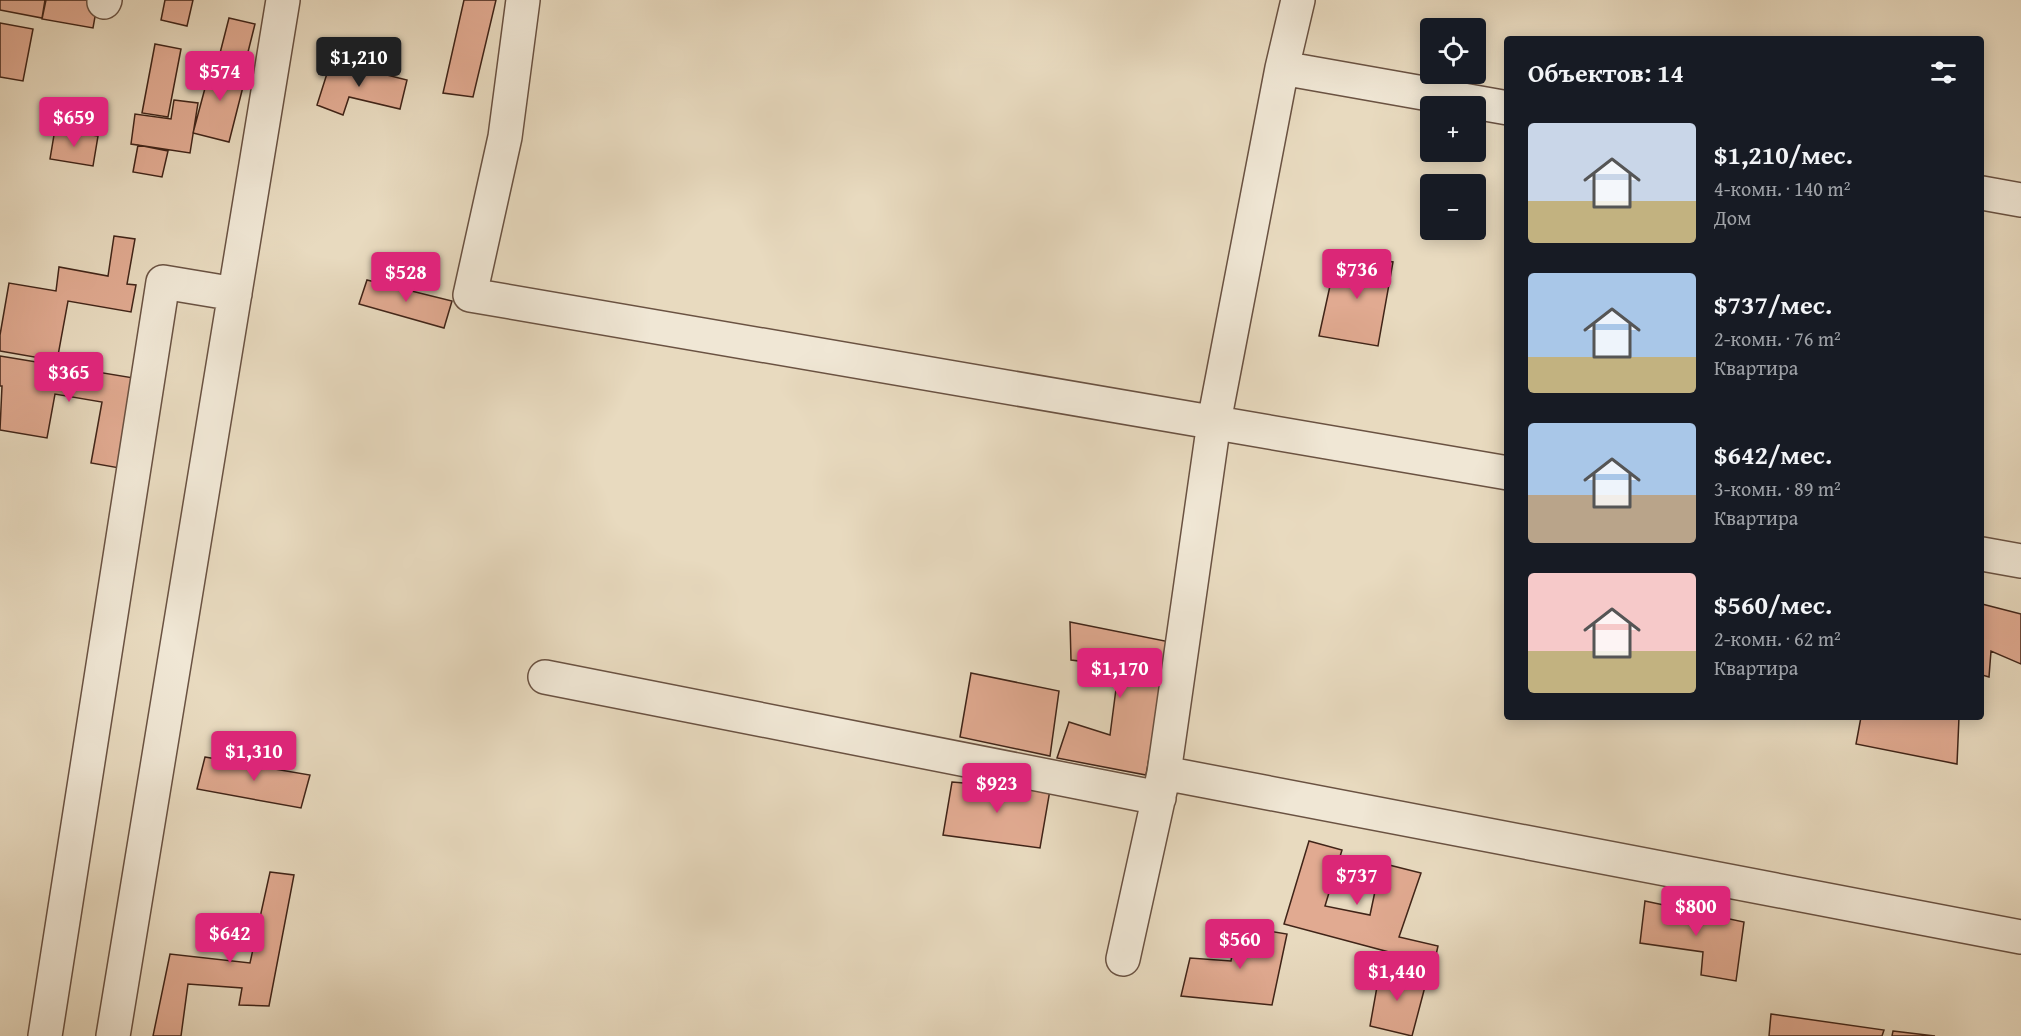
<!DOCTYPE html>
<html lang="ru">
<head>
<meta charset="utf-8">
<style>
	body { margin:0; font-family:"Gentium Book Plus",serif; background:#20242c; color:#f1f3f6; height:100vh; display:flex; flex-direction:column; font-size:22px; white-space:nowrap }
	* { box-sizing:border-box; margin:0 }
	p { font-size:20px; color:#9ea1a6 }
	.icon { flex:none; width:33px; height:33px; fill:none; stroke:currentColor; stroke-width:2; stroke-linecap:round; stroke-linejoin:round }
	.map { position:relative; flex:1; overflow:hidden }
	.panel { position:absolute; left:1504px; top:36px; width:480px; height:684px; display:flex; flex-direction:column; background:#171b24; border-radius:6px; box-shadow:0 3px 15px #0003 }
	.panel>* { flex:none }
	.buttons { position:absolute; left:1420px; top:18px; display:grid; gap:12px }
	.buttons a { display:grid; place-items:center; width:66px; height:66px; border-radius:6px; background:#171b24; box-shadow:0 3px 15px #0003; font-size:30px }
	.price { position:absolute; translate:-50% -51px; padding:0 14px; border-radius:6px; background:#db2777; color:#fff; font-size:20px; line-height:39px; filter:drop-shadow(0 2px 3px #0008) }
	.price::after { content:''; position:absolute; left:50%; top:36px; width:18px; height:14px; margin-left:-9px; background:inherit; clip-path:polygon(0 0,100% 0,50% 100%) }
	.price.active { background:#222; color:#fff }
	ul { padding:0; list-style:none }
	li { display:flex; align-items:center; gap:18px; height:150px; padding:0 24px }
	li span { display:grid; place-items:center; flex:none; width:168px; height:120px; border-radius:6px; color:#555 }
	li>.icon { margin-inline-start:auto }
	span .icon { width:72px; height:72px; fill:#fffc; stroke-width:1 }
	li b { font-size:26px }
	h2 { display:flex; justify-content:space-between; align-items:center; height:72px; padding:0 24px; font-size:26px }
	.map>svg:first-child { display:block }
</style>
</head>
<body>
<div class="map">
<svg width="2021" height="1036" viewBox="0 0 2021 1036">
	<rect width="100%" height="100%" fill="#e8dabf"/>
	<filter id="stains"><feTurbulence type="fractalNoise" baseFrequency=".00333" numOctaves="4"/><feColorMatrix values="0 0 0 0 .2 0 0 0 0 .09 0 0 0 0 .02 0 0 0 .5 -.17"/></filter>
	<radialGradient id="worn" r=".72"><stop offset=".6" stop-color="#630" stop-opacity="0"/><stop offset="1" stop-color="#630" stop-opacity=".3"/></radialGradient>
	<path fill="#e1aa91" stroke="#402418" stroke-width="1.5" d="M 0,0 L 45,0 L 42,18 L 0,10 Z
		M 46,0 L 98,0 L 93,28 L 42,19 Z
		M 165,0 L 193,0 L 187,26 L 161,20 Z
		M 464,0 L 496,0 L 473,97 L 443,93 Z
		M 229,18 L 255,24 L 244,68 L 218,61 Z
		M 0,23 L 33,29 L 23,81 L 0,77 Z
		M 155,44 L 181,49 L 168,117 L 142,113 Z
		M 331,61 L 407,80 L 400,109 L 349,97 L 343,115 L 317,105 Z
		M 212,62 L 247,71 L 229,142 L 193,133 Z
		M 174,100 L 198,103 L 190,153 L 131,144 L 135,114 L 171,119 Z
		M 55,129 L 98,136 L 93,166 L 50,159 Z
		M 138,145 L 168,151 L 162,177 L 133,172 Z
		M 114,236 L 135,239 L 127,284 L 136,285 L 131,312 L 68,301 L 57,361 L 0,351 L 0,335 L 9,283 L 56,291 L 59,267 L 108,276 Z
		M 1337,254 L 1393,262 L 1378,346 L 1319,336 Z
		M 367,280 L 452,301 L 444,328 L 359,304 Z
		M 0,356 L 140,379 L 125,469 L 91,463 L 102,402 L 55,394 L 47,438 L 0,430 L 2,386 L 0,386 Z
		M 1982,604 L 2021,614 L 2021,664 L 1991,651 L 1989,677 L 1982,675 Z
		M 1070,622 L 1170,642 L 1146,775 L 1057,758 L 1069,722 L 1110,735 L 1119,666 L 1071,660 Z
		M 971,673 L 1059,691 L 1050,756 L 960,737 Z
		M 1861,717 L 1959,717 L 1957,764 L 1856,744 Z
		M 205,757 L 310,775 L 301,808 L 197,789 Z
		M 952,782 L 1050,790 L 1040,848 L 943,835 Z
		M 1309,841 L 1342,850 L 1325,906 L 1370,915 L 1381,863 L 1421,873 L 1399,937 L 1438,946 L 1434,964 L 1284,924 Z
		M 270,872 L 294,875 L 269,1006 L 239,1005 L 242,988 L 188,984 L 181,1036 L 153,1036 L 170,954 L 250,963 Z
		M 1645,901 L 1744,922 L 1736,981 L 1701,975 L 1703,952 L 1640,943 Z
		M 1237,926 L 1287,934 L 1272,1005 L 1181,996 L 1190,958 L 1231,961 Z
		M 1380,970 L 1427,979 L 1412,1036 L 1370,1026 Z
		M 1771,1014 L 1884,1030 L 1882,1036 L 1769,1036 Z
		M 1893,1031 L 1935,1036 L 1892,1036 Z"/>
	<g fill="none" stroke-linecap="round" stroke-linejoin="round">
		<defs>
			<path id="minor" d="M 523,0 L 505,137 L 470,295 L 1508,473
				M 104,2 L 105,0
				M 1282,68 L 1508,108
				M 1982,193 L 2021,200
				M 1982,554 L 2021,561
				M 545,677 L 1159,798
				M 1164,773 L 2021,937
				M 1123,959 L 1164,773 L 1214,422 L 1282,68 L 1298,0
				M 45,1036 L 163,282 L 235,294
				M 113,1036 L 283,0"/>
		</defs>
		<use href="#minor" stroke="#6a5242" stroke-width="36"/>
		<use href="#minor" stroke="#f0e7d5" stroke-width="33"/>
	</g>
	<rect width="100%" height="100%" filter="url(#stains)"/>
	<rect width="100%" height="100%" fill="url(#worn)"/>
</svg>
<div class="buttons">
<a><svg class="icon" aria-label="locate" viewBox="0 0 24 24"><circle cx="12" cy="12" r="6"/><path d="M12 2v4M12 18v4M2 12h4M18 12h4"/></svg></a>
<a>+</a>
<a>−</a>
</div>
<b class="price active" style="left:359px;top:88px">$1,210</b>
<b class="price" style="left:220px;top:102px">$574</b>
<b class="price" style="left:74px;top:148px">$659</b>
<b class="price" style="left:1357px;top:300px">$736</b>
<b class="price" style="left:406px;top:303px">$528</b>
<b class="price" style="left:69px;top:403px">$365</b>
<b class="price" style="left:1120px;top:699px">$1,170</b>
<b class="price" style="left:254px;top:782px">$1,310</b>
<b class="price" style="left:997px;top:814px">$923</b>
<b class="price" style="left:1357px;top:906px">$737</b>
<b class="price" style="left:1696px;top:937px">$800</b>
<b class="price" style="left:230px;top:964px">$642</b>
<b class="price" style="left:1240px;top:970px">$560</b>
<b class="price" style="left:1397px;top:1002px">$1,440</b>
<section class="panel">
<h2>Объектов: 14<svg class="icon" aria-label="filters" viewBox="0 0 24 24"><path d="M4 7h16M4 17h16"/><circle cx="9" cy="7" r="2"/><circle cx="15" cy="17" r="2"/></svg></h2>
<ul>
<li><span style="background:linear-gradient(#c9d6e8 65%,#c2b280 0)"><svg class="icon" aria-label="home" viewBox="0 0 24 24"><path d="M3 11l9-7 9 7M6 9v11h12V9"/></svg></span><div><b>$1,210/мес.</b><p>4-комн. · 140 m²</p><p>Дом</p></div></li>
<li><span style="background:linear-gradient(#a9c7e8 70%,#c2b280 0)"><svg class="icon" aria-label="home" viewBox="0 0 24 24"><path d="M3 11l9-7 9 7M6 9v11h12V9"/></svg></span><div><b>$737/мес.</b><p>2-комн. · 76 m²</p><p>Квартира</p></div></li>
<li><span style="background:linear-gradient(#a9c7e8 60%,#b9a48a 0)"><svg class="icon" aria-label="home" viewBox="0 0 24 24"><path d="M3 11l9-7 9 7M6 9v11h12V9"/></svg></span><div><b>$642/мес.</b><p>3-комн. · 89 m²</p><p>Квартира</p></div></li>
<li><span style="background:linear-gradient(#f6c9c9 65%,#c2b280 0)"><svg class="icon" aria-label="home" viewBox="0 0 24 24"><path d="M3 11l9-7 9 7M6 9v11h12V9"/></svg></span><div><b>$560/мес.</b><p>2-комн. · 62 m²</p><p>Квартира</p></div></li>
</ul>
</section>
</div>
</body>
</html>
